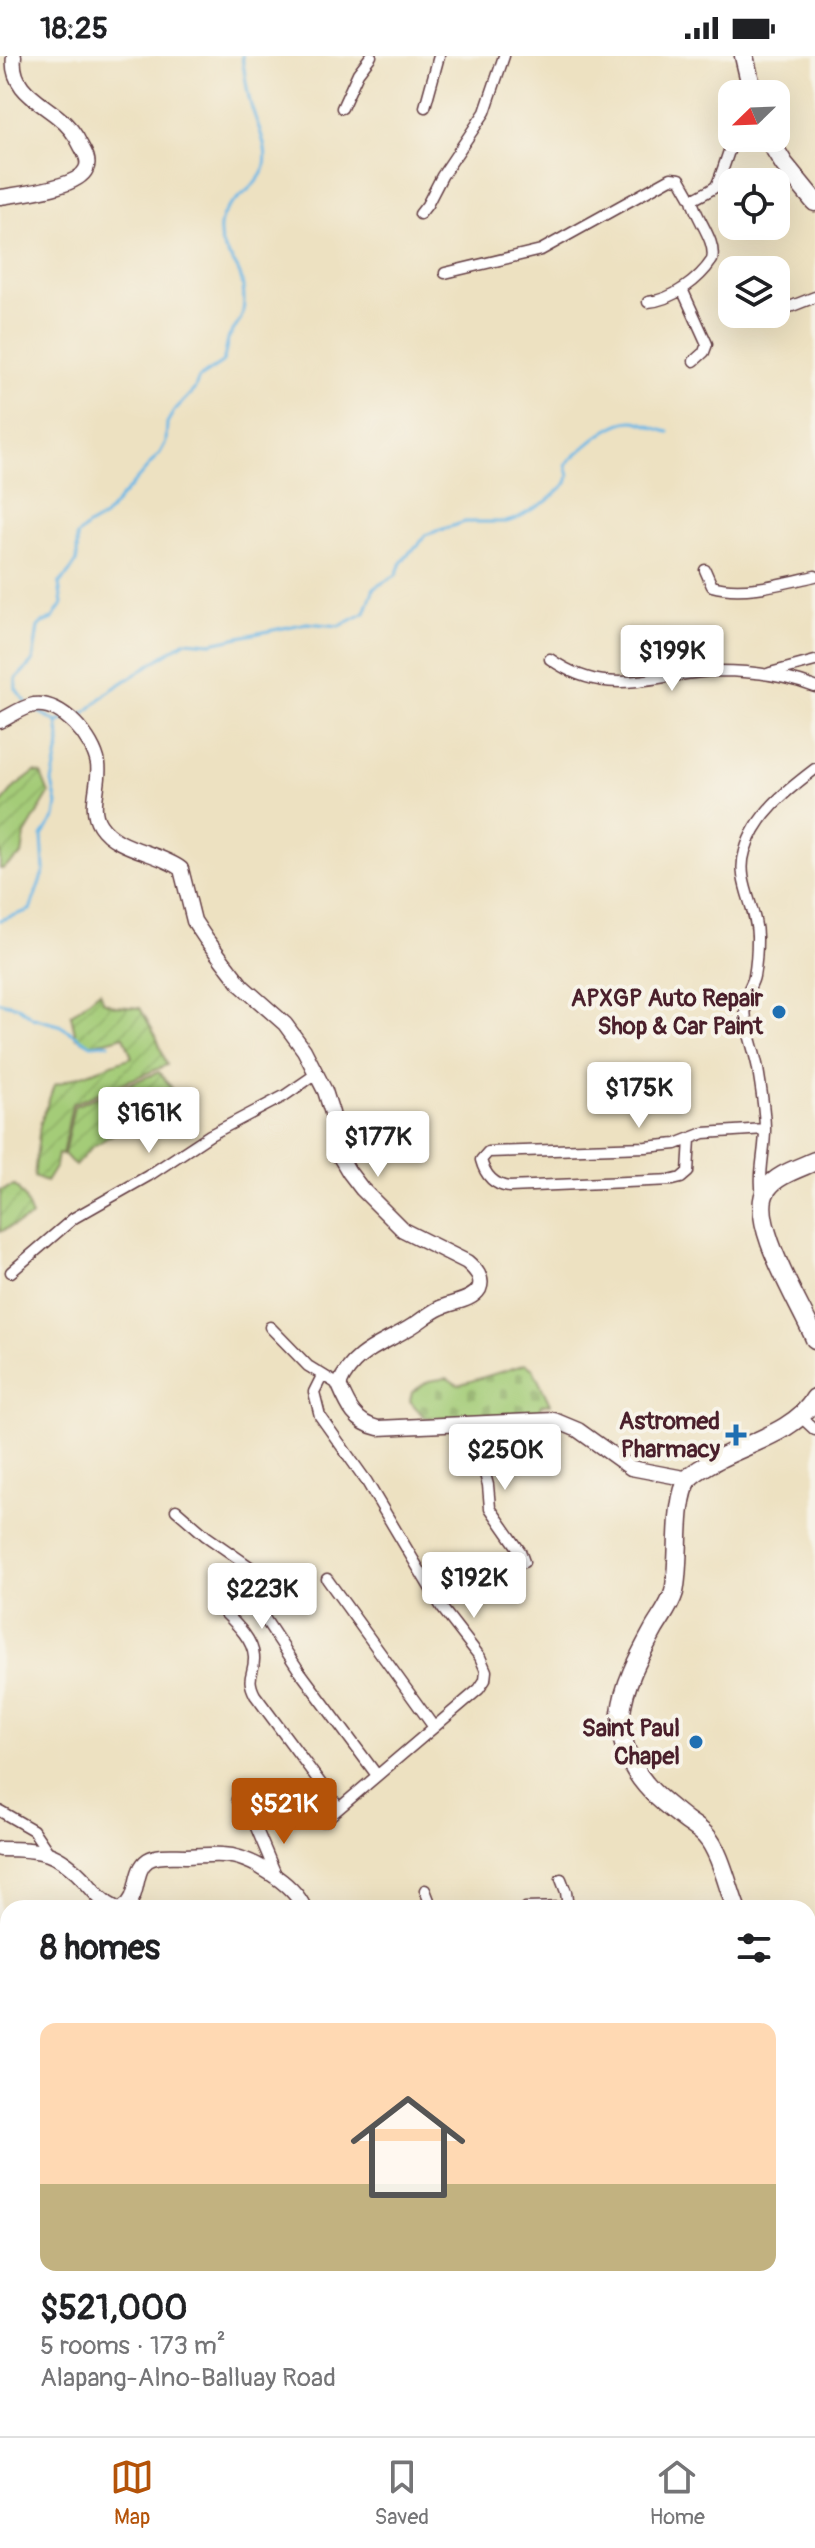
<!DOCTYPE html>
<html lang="en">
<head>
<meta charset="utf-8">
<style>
	body { margin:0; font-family:Pangolin,sans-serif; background:#f2f2f2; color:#202124; height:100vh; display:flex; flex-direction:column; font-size:30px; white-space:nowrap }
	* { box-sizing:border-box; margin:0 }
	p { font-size:26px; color:#757577 }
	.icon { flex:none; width:44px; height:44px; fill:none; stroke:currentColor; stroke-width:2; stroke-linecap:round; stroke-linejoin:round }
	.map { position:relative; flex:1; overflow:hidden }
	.details { position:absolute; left:0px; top:1844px; width:816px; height:536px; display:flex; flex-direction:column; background:#fff; border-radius:24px 24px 0 0; box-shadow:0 8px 32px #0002 }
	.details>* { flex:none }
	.needle { width:52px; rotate:247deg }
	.controls { position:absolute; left:718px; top:24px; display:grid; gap:16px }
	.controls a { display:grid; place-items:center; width:72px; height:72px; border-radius:16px; background:#fff; box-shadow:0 8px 32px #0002; font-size:40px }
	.price { position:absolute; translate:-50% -68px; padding:0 18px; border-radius:8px; background:#fff; color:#222; font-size:26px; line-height:52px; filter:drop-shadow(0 2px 4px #0008) }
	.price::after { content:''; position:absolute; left:50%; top:48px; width:24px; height:18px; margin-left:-12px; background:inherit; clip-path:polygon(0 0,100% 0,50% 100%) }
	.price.active { background:#b45309; color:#fff }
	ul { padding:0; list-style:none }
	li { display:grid; align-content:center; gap:16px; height:424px; padding:0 40px }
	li+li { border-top:2px solid #e0e0e0 }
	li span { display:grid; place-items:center; height:248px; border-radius:16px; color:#555 }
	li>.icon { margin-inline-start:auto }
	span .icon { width:144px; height:144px; fill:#fffc; stroke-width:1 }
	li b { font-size:34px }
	h2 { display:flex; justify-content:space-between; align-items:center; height:96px; padding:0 40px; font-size:34px }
	.status { display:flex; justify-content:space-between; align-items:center; height:56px; padding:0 40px; background:#fff; direction:ltr }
	.status svg { height:22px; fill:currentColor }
	.menu { display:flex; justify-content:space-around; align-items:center; height:112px; border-top:2px solid #e0e0e0; background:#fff; font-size:22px; color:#757577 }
	.menu a { display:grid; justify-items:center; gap:4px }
	.menu .active { color:#b45309 }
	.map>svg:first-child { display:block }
</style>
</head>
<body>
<div class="status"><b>18:25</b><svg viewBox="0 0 49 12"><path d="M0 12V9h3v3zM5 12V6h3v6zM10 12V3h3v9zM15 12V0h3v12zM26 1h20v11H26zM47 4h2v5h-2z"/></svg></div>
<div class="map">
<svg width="815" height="2380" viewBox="0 0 815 2380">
	<defs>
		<pattern id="cemetery-stones" width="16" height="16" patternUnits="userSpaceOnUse" patternTransform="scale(2)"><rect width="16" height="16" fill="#a4cc78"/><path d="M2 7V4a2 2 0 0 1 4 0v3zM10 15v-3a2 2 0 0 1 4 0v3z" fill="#8faf68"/></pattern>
		<pattern id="garden-furrows" width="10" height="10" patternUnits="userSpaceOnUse" patternTransform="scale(2)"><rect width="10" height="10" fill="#a4cc78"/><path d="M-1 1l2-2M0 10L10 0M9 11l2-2" fill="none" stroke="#8faf68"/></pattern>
	</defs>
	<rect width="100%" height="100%" fill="#f7f3e8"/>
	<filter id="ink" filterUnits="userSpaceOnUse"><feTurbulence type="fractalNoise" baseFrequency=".0125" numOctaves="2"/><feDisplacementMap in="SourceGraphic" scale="16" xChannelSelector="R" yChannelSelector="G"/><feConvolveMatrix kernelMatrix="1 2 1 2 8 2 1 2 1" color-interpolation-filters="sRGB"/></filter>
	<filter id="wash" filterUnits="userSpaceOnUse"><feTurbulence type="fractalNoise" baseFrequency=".006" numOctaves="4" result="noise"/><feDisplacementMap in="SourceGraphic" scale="32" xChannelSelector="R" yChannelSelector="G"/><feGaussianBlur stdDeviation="1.8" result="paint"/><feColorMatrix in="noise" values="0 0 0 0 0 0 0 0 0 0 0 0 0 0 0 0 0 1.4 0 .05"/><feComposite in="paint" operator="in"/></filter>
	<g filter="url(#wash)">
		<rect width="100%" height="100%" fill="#ede1c1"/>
		<path fill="url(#cemetery-stones)" stroke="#777652" stroke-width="2" d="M 526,1308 L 533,1313 L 550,1348 L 541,1349 L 541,1359 L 497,1364 L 424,1361 L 410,1345 L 412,1336 L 429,1325 L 447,1322 L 458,1329 Z"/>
		<path fill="url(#garden-furrows)" stroke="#777652" stroke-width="2" d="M 35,716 L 41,718 L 49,738 L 25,778 L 22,799 L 2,813 L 0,813 L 0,749 L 15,731 Z
			M 100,935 L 103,945 L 115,950 L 140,952 L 156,980 L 167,1009 L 72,1048 L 62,1099 L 58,1098 L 56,1110 L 46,1126 L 34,1121 L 40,1069 L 54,1029 L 132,1001 L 124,980 L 91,989 L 76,981 L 71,959 Z
			M 159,1016 L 172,1032 L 133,1065 L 91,1092 L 75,1110 L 64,1098 L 74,1050 Z
			M 15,1130 L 24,1141 L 32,1161 L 0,1176 L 0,1134 Z"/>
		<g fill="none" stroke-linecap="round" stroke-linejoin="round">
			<path stroke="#6db8e6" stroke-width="3" d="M 26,646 L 16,633 L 16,623 L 33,605 L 38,571 L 42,567 L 52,563 L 62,548 L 59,528 C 78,506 78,511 77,480 L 88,470 L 104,461 L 160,397 L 166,386 L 167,367 L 174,355 L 194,334 L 199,322 L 222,307 C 226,299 226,292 228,283 C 231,276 238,270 241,262 C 246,250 244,225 238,214 C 229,196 218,194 220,170 C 222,146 250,139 261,119 C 275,97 254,65 249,42 C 246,28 244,14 242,0
				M 37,655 L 57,666
				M 76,660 L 86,656 L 108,636 L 186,585 L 211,587 L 307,567 L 340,570 L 365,557 L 374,532 L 396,519 L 401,507 L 411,495 L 418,490 L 425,479 L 465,466 L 506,466 L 516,463 L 547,445 L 567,427 L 569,420 L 566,408 L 569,405 C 584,392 617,359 639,366 C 649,369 658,374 669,376
				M 0,864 L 30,854 L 44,814 L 42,780 L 55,761 L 57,748 L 52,726 L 60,687 L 57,666 L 64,664
				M 0,946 L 17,950 L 33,962 L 59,969 L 91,989 L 109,988"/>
		</g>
	</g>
	<g filter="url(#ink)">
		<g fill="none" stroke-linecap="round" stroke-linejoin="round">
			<defs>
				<path id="street" d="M 425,51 L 439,0
					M 342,52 L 358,17 L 371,0
					M 420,158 L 427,149 L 442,120 L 485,56 L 504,0
					M 445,217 L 541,194 L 671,122 L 680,123 L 692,144
					M 682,233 L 707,288 L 704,296 L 694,305
					M 648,246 C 672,244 699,224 712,204 C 717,185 696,163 692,144 C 699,140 708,136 715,131 C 720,126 729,92 734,82
					M 776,253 L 782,254 L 815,241
					M 705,514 L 712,530 C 743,539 784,527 815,520
					M 550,603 C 610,645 653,617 718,615 C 750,615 784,619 815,631
					M 770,617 L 815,605
					M 690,1083 L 688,1116 L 681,1122 L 673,1124 L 509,1131 C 494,1129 485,1119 481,1104 L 488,1096 L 646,1091 L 676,1088 L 704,1077 L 765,1073
					M 762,1140 C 758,1118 765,1096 765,1074 C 765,1055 761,1032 758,1013 C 754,990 742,967 746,942 C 747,934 753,927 754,920 C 756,909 757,895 757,883 C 758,852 735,826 745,795 C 755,759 786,735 815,713
					M 11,1216 L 74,1162 L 148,1120 L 210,1079 L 284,1040 L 316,1018
					M 270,1271 L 308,1310 L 339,1329
					M 801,1361 L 815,1374
					M 471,1368 L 488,1429 L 490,1452 L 520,1495 L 524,1506
					M 176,1454 L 206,1480 L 259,1517 L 264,1527 L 257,1545 L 259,1554 L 298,1613 L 376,1718
					M 327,1523 L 433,1670
					M 220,1552 C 233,1565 253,1582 254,1601 C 255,1618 245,1620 255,1639 L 339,1752
					M 290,1738 L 315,1764 L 324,1765 L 479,1633 L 485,1624 L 486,1615 L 480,1601 L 442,1552 L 367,1426 L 320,1360 L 314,1336 L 322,1320
					M 237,1743 L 252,1762 L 277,1821
					M 0,1755 L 33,1774 L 48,1796
					M 561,1823 L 566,1836 L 568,1852
					M 425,1834 L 432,1852
					M 525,1852 L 568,1851
					M 0,1924 L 8,1931
					M 0,2049 L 8,2061
					M 808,2072 L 815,2084
					M 808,2330 L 815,2338
					M 319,2372 L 319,2380
					M 759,2380 L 767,2372"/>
				<path id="secondary" d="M 0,141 C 19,138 78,132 86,113 C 90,105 85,97 81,90 C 76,79 67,68 58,61 C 37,44 10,32 14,0
					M 0,665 C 10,660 23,651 34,649 C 62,645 94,683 98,708 C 101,728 88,751 100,769 C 116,794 159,796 181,813 L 194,865 L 206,883 L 242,930 L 285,968 L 304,994 L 325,1035 L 332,1057 L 339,1099 L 349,1116 L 362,1133 L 403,1174 L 467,1206 C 475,1213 484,1222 479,1233 C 472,1245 452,1246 440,1252 C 429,1257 420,1266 409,1272 C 381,1289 353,1296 339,1329 C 348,1350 355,1367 378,1372 L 554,1364 L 578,1374 L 631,1412 L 689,1423
					M 0,1793 C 41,1793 58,1795 86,1826 C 95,1836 102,1846 115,1852
					M 123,1852 C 141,1842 132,1815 148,1804 C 158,1798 174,1800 185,1800 C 198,1800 211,1798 223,1799 C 250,1800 293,1827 304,1852
					M 808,2246 L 815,2250"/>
				<path id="highway" d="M 744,0 L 753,38
					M 768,82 L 784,108 L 815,146
					M 815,1105 C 800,1112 776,1119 767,1133 C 746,1163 802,1251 815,1283
					M 736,1852 C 728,1832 720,1795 706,1780 C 701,1774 693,1769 687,1765 C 663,1746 643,1732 630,1704 C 623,1688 619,1674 621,1657 C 624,1627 640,1599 654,1573 C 661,1561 670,1550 674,1536 C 681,1505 673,1447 689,1422 C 694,1416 702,1412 709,1408 C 741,1389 797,1376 815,1342
					M 808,2207 L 815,2226"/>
			</defs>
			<use href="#street" stroke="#623c42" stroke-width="13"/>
			<use href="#secondary" stroke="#623c42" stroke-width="17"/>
			<use href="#highway" stroke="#623c42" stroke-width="21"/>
			<use href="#street" stroke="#fff" stroke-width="10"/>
			<use href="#secondary" stroke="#fff" stroke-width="14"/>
			<use href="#highway" stroke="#fff" stroke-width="18"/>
		</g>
	</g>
	<g fill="#1f6fb2" stroke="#f7f3e8" stroke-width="3">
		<circle cx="779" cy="956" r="8"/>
		<path d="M732 1367h8v8h8v8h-8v8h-8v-8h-8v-8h8z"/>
		<circle cx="696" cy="1686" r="8"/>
	</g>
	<g text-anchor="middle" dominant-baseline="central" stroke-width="8" stroke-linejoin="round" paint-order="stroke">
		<g font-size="24" font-weight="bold" fill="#4a1f2b" stroke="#f7f3e8" text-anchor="end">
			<text x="763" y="942">APXGP Auto Repair<tspan x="763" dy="28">Shop &amp; Car Paint</tspan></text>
			<text x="720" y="1365">Astromed<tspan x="720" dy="28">Pharmacy</tspan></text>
			<text x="680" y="1672">Saint Paul<tspan x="680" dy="28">Chapel</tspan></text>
		</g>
	</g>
</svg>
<div class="controls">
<a><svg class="needle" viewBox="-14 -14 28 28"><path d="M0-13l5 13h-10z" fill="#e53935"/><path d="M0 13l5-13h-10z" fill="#757577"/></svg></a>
<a><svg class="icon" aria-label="locate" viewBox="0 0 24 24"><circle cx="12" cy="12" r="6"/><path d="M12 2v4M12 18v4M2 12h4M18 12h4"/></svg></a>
<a><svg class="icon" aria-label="layers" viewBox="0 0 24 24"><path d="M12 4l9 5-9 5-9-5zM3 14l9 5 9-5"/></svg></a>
</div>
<b class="price" style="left:672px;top:637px">$199K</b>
<b class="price" style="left:639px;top:1074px">$175K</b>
<b class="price" style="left:149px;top:1099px">$161K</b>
<b class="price" style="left:378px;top:1123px">$177K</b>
<b class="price" style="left:505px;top:1436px">$250K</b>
<b class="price" style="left:474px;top:1564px">$192K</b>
<b class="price" style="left:262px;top:1575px">$223K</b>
<b class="price active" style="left:284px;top:1790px">$521K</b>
<section class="details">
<h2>8 homes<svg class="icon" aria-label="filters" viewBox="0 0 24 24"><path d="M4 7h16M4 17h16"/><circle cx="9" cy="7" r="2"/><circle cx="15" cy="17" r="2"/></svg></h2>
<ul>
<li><span style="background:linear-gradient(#ffd9b3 65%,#c2b280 0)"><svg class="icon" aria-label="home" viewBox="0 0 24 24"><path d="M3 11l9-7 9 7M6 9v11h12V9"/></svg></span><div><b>$521,000</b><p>5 rooms · 173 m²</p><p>Alapang-Alno-Balluay Road</p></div></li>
</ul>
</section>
</div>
<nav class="menu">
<a class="active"><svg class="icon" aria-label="map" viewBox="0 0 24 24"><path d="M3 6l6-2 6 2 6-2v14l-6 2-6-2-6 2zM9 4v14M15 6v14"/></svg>Map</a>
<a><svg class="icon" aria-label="saved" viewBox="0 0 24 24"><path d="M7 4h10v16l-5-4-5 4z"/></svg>Saved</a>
<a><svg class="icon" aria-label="home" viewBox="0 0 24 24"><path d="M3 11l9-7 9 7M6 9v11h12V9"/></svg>Home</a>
</nav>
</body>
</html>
